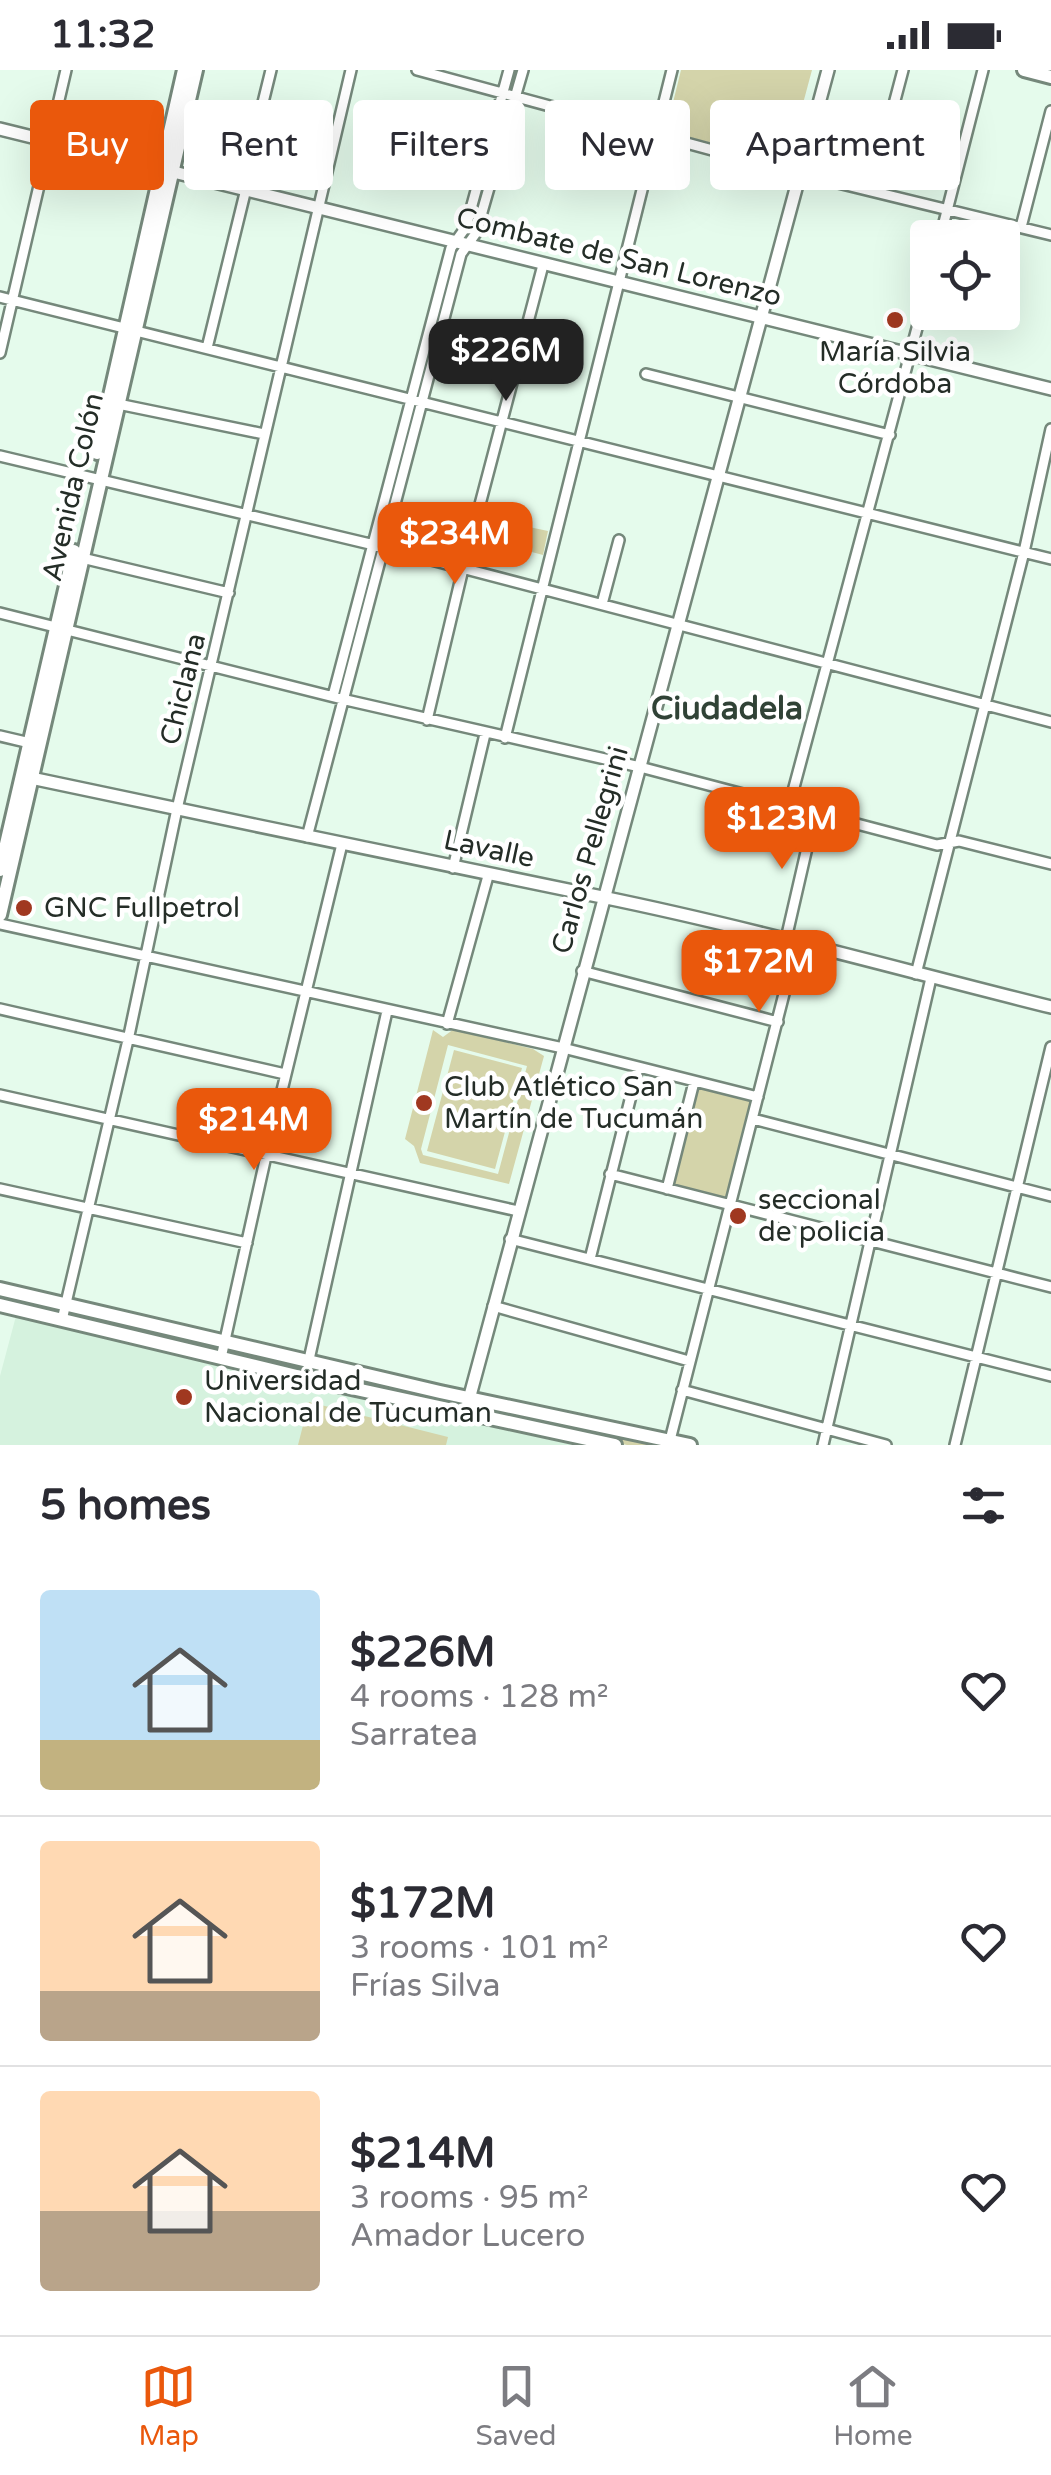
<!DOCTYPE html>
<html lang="en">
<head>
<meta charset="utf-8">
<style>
	body { margin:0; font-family:"Varela Round",sans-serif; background:#f2f2f3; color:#2b2b33; height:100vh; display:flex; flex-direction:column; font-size:38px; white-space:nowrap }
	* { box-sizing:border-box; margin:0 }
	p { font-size:32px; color:#7c7c81 }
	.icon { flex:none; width:55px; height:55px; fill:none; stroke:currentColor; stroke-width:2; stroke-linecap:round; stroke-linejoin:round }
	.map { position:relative; height:1375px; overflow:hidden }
	.details { display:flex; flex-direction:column; background:#fff; flex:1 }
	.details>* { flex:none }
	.top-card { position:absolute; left:30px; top:30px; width:992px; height:90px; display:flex; gap:20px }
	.fabs { position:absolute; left:910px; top:150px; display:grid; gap:20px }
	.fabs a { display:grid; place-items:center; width:110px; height:110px; border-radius:10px; background:#fff; box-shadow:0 10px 40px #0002; font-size:50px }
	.price { position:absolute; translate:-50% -85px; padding:0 22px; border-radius:20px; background:#ea580c; color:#fff; font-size:32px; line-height:65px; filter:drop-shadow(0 2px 5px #0008) }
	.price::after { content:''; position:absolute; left:50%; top:60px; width:30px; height:22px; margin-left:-15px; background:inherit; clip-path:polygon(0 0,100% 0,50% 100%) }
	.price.selected { background:#222; color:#fff }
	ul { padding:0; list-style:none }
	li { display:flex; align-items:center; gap:30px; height:250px; padding:0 40px }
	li+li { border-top:2px solid #e1e1e2 }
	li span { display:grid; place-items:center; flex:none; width:280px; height:200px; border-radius:10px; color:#555 }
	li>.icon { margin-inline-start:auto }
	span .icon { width:120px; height:120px; fill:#fffc; stroke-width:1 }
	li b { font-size:42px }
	h2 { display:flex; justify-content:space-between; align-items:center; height:120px; padding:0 40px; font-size:42px }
	.tag { padding:0 35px; border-radius:10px; background:#fff; box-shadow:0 10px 40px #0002; font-size:35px; line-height:90px }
	.tag.selected { background:#ea580c; color:#fff }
	.status { display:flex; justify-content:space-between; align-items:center; height:70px; padding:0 50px; background:#fff; direction:ltr }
	.status svg { height:28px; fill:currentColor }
	.tabs { display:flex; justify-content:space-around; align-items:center; height:140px; border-top:2px solid #e1e1e2; background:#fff; font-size:28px; color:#7c7c81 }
	.tabs a { display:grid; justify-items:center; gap:5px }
	.tabs .selected { color:#ea580c }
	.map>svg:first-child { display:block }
</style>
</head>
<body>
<div class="status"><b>11:32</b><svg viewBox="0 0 49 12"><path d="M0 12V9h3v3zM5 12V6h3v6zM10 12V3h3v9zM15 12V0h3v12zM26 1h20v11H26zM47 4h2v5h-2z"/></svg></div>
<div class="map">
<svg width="1051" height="1375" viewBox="0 0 1051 1375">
	<rect width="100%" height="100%" fill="#e5fbec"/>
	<path fill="#d5f2de" d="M 16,1246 L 97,1263 L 573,1375 L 0,1375 L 0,1306 Z"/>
	<path fill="#d4d4aa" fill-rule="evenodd" d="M 681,0 L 812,0 L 787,93 L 666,61 Z
		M 515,454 L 548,461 L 543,485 L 509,476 Z
		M 454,959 L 533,979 L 544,986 L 509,1114 L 420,1093 L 414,1076 L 405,1069 L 433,960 L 443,967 ZM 448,975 L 527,996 L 498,1104 L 423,1085 L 421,1079 Z
		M 454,980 L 522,998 L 495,1099 L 427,1081 Z
		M 697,1017 L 751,1030 L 725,1129 L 673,1116 Z
		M 70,1239 L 219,1274 L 217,1281 L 68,1247 Z
		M 318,1296 L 444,1326 L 443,1334 L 316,1305 Z
		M 309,1332 L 448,1367 L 446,1375 L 298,1375 Z
		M 472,1333 L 665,1375 L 627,1375 L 472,1339 Z"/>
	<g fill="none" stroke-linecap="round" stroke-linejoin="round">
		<defs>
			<path id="street" d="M 417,0 L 801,104 L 1051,165
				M 255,65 L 271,0
				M 871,121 L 903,0
				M 1021,157 L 1051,41
				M 940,168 L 983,0
				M 0,227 L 1051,489
				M 207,278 L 246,119
				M 0,283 L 66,0
				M 646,304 L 890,365
				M 118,334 L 264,364
				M 0,386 L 370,474 L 1051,652
				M 82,488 L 229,523
				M 602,534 L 619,470
				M 0,543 L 346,630 L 640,697 L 937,775 L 959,771 L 1051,794
				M 333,626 L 451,178 L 466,157 L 509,0
				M 427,650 L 463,499 L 543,195
				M 0,666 L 30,673
				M 505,668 L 672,0
				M 789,736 L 928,217
				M 307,767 L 461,184 L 476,163 L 523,0
				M 453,798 L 485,664
				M 0,854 L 563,978 L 758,1027
				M 786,869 L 815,743
				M 582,901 L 778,952
				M 916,904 L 1024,482 L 1051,359
				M 0,939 L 285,1004
				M 447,954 L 488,806
				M 0,1025 L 518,1141
				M 753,1049 L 1051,1126
				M 610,1104 L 1051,1217
				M 0,1119 L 247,1173
				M 667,1119 L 694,1012
				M 510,1169 L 1051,1306
				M 590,1189 L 638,998
				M 493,1236 L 689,1291
				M 62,1250 L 128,970 L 177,739 L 351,0
				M 221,1288 L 266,1086 L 342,774
				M 308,1294 L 387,941
				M 682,1320 L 886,1375
				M 669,1374 L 797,873
				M 823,1375 L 931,908
				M 955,1375 L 1051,977"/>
			<path id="secondary" d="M 0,59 L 1051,319
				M 31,708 C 221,749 412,787 602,827 C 753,858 902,900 1051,937
				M 468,1333 L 828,0"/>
			<path id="primary" d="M 1024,0 L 1051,7
				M 97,383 L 184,0
				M 0,800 L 74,481
				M 0,845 L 196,0
				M 0,1219 L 440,1322 L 690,1375
				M 0,1235 L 305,1308 L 615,1375"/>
		</defs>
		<use href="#street" stroke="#75887b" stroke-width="14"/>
		<use href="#secondary" stroke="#75887b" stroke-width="16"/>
		<use href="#primary" stroke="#75887b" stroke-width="18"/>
		<use href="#street" stroke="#fff" stroke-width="9"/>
		<use href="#secondary" stroke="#fff" stroke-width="11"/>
		<use href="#primary" stroke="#fff" stroke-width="12"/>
	</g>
	<g fill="#a03820" stroke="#fff" stroke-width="4">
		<circle cx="895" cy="250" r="10"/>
		<circle cx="24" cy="838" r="10"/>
		<circle cx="424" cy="1033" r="10"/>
		<circle cx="738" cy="1146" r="10"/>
		<circle cx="184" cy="1327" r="10"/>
	</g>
	<g text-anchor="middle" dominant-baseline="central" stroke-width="9" stroke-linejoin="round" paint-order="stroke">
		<g font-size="28" fill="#242d27" stroke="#fff">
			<text transform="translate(619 187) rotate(14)">Combate de San Lorenzo</text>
			<text transform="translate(73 417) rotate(-77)">Avenida Colón</text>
			<text transform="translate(183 619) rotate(-76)">Chiclana</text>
			<text transform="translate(489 779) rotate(12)">Lavalle</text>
			<text transform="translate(590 780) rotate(-74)">Carlos Pellegrini</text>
		</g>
		<g font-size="28" fill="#242d27" stroke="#fff" text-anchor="start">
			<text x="895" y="282" text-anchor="middle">María Silvia<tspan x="895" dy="32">Córdoba</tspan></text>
			<text x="44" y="838">GNC Fullpetrol</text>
			<text x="444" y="1017">Club Atlético San<tspan x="444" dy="32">Martín de Tucumán</tspan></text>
			<text x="758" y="1130">seccional<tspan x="758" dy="32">de policia</tspan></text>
			<text x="204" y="1311">Universidad<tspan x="204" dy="32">Nacional de Tucuman</tspan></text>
		</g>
		<g font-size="32" font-weight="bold" fill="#304236" stroke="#fff">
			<text x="727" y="639">Ciudadela</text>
		</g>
	</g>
</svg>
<div class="fabs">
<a><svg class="icon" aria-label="locate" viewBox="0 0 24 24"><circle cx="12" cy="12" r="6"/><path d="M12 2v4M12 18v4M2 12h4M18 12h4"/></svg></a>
</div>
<b class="price selected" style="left:506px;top:334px">$226M</b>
<b class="price" style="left:455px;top:517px">$234M</b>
<b class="price" style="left:782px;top:802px">$123M</b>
<b class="price" style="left:759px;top:945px">$172M</b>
<b class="price" style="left:254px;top:1103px">$214M</b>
<div class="top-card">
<a class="tag selected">Buy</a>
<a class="tag">Rent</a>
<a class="tag">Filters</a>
<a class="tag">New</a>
<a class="tag">Apartment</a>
</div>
</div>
<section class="details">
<h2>5 homes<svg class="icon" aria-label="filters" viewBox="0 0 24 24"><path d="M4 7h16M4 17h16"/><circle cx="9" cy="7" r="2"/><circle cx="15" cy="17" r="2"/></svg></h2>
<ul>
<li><span style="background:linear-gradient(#bfe0f5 75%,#c2b280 0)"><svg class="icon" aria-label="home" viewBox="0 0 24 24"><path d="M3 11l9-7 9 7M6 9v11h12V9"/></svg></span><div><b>$226M</b><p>4 rooms · 128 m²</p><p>Sarratea</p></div><svg class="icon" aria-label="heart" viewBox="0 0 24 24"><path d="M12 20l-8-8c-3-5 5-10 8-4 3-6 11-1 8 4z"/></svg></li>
<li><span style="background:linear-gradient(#ffd9b3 75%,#b9a48a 0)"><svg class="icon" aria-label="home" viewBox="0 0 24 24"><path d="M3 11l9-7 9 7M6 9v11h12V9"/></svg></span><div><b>$172M</b><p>3 rooms · 101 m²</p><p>Frías Silva</p></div><svg class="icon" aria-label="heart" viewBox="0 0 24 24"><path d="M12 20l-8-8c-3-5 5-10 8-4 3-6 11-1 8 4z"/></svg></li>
<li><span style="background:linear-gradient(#ffd9b3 60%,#b9a48a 0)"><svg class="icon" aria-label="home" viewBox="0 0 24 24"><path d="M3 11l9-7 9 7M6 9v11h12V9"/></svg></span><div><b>$214M</b><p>3 rooms · 95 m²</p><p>Amador Lucero</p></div><svg class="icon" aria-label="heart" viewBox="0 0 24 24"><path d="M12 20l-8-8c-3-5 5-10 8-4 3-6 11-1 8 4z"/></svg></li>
</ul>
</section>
<nav class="tabs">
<a class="selected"><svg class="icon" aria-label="map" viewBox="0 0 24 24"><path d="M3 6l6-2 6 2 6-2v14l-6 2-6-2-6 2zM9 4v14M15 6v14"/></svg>Map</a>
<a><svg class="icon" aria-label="saved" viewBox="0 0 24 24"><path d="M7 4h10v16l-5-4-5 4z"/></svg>Saved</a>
<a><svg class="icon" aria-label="home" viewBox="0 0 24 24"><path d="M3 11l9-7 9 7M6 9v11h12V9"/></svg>Home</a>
</nav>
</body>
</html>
